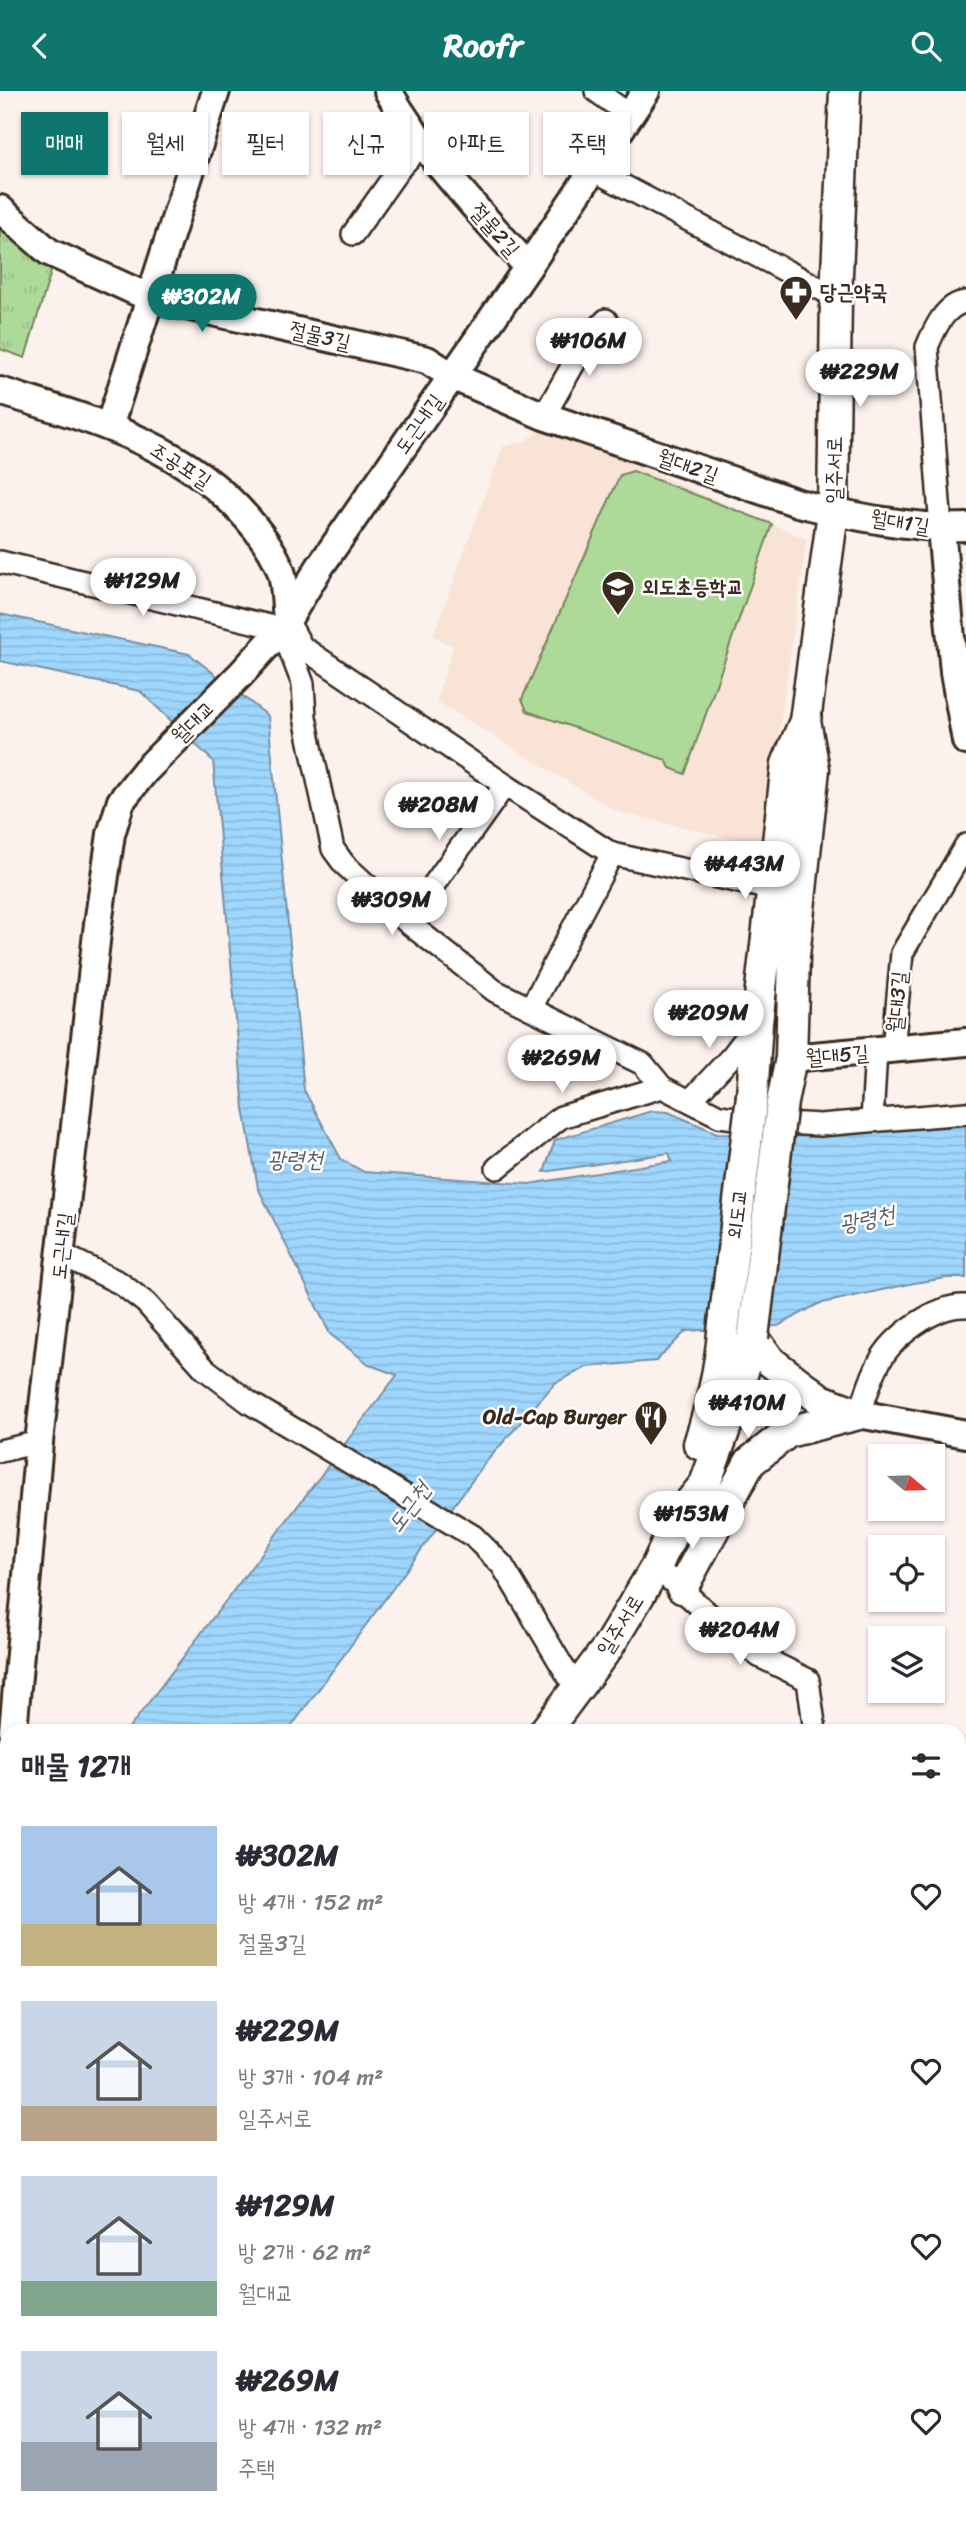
<!DOCTYPE html>
<html lang="ko">
<head>
<meta charset="utf-8">
<style>
	body { margin:0; font-family:Sriracha,"Poor Story",sans-serif; background:#f7f7f7; color:#2b2b33; height:100vh; display:flex; flex-direction:column; font-size:26px; white-space:nowrap }
	* { box-sizing:border-box; margin:0 }
	p { font-size:23px; color:#7c7c81 }
	.icon { flex:none; width:38px; height:38px; fill:none; stroke:currentColor; stroke-width:2; stroke-linecap:round; stroke-linejoin:round }
	.map { position:relative; flex:1; overflow:hidden }
	.side { position:absolute; left:0px; top:1633px; width:966px; height:800px; display:flex; flex-direction:column; background:#fff; border-radius:21px 21px 0 0; box-shadow:0 2px 5px #0004 }
	.side>* { flex:none }
	.guide { position:absolute; left:21px; top:21px; width:924px; height:63px; display:flex; gap:14px }
	.needle { width:46px; rotate:109deg }
	.tools { position:absolute; left:868px; top:1353px; display:grid; gap:14px }
	.tools a { display:grid; place-items:center; width:77px; height:77px; border-radius:0px; background:#fff; box-shadow:0 2px 5px #0004; font-size:35px }
	.price { position:absolute; translate:-50% -60px; padding:0 16px; border-radius:24px; background:#fff; color:#222; font-size:23px; line-height:46px; filter:drop-shadow(0 2px 4px #0008) }
	.price::after { content:''; position:absolute; left:50%; top:42px; width:21px; height:16px; margin-left:-10px; background:inherit; clip-path:polygon(0 0,100% 0,50% 100%) }
	.price.current { background:#0f766e; color:#fff }
	ul { padding:0; list-style:none }
	li { display:flex; align-items:center; gap:21px; height:175px; padding:0 21px }
	li span { display:grid; place-items:center; flex:none; width:196px; height:140px; border-radius:0px; color:#555 }
	li>.icon { margin-inline-start:auto }
	span .icon { width:84px; height:84px; fill:#fffc; stroke-width:1 }
	li b { font-size:30px }
	h2 { display:flex; justify-content:space-between; align-items:center; height:84px; padding:0 21px; font-size:30px }
	.pill { padding:0 24px; border-radius:0px; background:#fff; box-shadow:0 2px 5px #0004; font-size:24px; line-height:63px }
	.pill.current { background:#0f766e; color:#fff }
	header { display:flex; justify-content:space-between; align-items:center; height:91px; padding:0 21px; background:#0f766e; color:#fff; font-size:32px; font-weight:800 }
	.map>svg:first-child { display:block }
</style>
</head>
<body>
<header><svg class="icon" aria-label="back" viewBox="0 0 24 24"><path d="M15 5l-7 7 7 7"/></svg>Roofr<svg class="icon" aria-label="search" viewBox="0 0 24 24"><circle cx="10" cy="10" r="6"/><path d="M15 15l6 6"/></svg></header>
<div class="map">
<svg width="966" height="2432" viewBox="0 0 966 2432">
	<defs>
		<pattern id="park-tufts" width="24" height="20" patternUnits="userSpaceOnUse" patternTransform="scale(1.75)"><rect width="24" height="20" fill="#adda99"/><path d="M3 7l-1-3M5 7V3M7 7l1-3M15 17l-1-3M17 17v-4M19 17l1-3" fill="none" stroke="#96bb83"/></pattern>
		<pattern id="water-rules" width="6" height="5" patternUnits="userSpaceOnUse" patternTransform="scale(1.75)"><rect width="6" height="5" fill="#9ed6fe"/><path d="M0 2.5h6" fill="none" stroke="#89b8d9"/></pattern>
	</defs>
	<rect width="100%" height="100%" fill="#fcf2ed"/>
	<filter id="ink" filterUnits="userSpaceOnUse"><feTurbulence type="fractalNoise" baseFrequency=".0143" numOctaves="2"/><feDisplacementMap in="SourceGraphic" scale="14" xChannelSelector="R" yChannelSelector="G"/><feConvolveMatrix kernelMatrix="1 2 1 2 8 2 1 2 1" color-interpolation-filters="sRGB"/></filter>
	<g filter="url(#ink)">
		<path fill="#f9e3d7" d="M 545,335 L 807,448 L 763,755 L 617,721 L 436,610 L 453,555 L 433,545 L 503,355 L 524,351 Z"/>
		<path fill="#adda99" stroke="#74825c" stroke-width="2" d="M 633,380 L 772,433 L 685,683 L 670,677 L 666,669 L 527,620 L 522,608 L 620,384 Z"/>
		<path fill="url(#park-tufts)" stroke="#74825c" stroke-width="2" d="M 0,130 L 52,177 L 25,267 L 0,258 Z"/>
		<path fill="url(#water-rules)" stroke="#7691a4" stroke-width="2" d="M 0,523 L 189,563 L 268,625 L 304,999 L 341,1068 L 364,1081 L 529,1093 L 672,1070 L 669,1062 L 544,1081 L 555,1049 L 652,1020 L 668,1021 L 717,1042 L 806,1043 L 966,1028 L 966,1187 L 946,1187 L 914,1192 L 818,1213 L 778,1235 L 686,1240 L 656,1270 L 587,1276 L 555,1292 L 485,1372 L 288,1640 L 127,1640 L 397,1284 L 370,1274 L 330,1243 L 258,1097 L 244,1018 L 213,670 L 140,600 L 0,570 Z
			M 7,1824 L 7,1947 L 0,1954 L 0,1835 Z"/>
		<g fill="none" stroke-linecap="round" stroke-linejoin="round">
			<defs>
				<path id="minor" d="M 596,0 L 628,23
					M 593,79 L 836,206
					M 353,143 L 399,78 L 422,53
					M 544,325 L 586,251 L 606,229
					M 941,437 L 927,256 C 934,239 945,213 966,211
					M 0,471 L 282,538 L 303,593 L 305,626 L 311,656 L 333,758 L 344,773 L 407,831 L 495,900 L 643,973 L 662,996 L 719,1025 L 768,1031 L 820,1034 L 966,1022
					M 292,538 L 302,556 L 505,694 L 612,763 L 772,798
					M 407,831 L 505,694
					M 531,917 L 612,763
					M 893,959 L 902,862 L 966,754
					M 690,1010 L 732,965 L 757,932
					M 872,1029 L 876,960
					M 497,1077 L 561,1026 L 662,996
					M 61,1163 L 120,1192 L 146,1212 L 205,1278 L 250,1312 L 473,1445 L 502,1474 L 576,1598
					M 859,1323 C 866,1307 870,1288 879,1272 C 892,1246 936,1213 966,1215
					M 0,1360 L 39,1351
					M 656,1476 L 731,1543 L 759,1565 L 808,1589 L 815,1640
					M 959,1668 L 966,1669
					M 959,1965 L 966,1963
					M 790,2426 L 791,2432
					M 274,2432 L 276,2426"/>
				<path id="tertiary" d="M 388,0 C 425,65 479,120 528,176
					M 0,118 L 49,161 L 150,207 L 427,269 L 452,285 L 544,325 L 798,412 C 851,425 912,438 966,436
					M 0,300 C 91,329 182,352 247,427 C 261,443 274,460 281,480 C 286,495 285,513 287,528
					M 109,336 L 216,0
					M 941,437 L 954,581 L 966,650
					M 791,967 L 966,951
					M 859,1323 L 966,1343
					M 13,1640 L 39,1351 L 98,833 L 111,743 L 121,710 L 145,680 L 241,583 L 282,538 L 319,477 L 528,176 L 646,0
					M 0,1778 L 7,1702
					M 959,2432 L 966,2378"/>
				<path id="secondary" d="M 752,1005 L 757,932 L 787,673 L 805,630 L 833,421 L 836,206 L 845,0
					M 782,1011 L 791,967 L 794,865 L 814,678 L 805,630
					M 753,1246 L 771,1271 L 821,1309 L 859,1323
					M 699,1353 C 711,1316 720,1280 723,1241
					M 682,1497 L 750,1371 L 788,1341 L 859,1323
					M 545,1640 L 608,1556 L 656,1476 L 682,1421 L 705,1393 L 731,1321 L 753,1246
					M 0,2361 L 7,2356
					M 0,2412 L 7,2398"/>
			</defs>
			<use href="#minor" stroke="#3b2a1e" stroke-width="26"/>
			<use href="#tertiary" stroke="#3b2a1e" stroke-width="32"/>
			<use href="#secondary" stroke="#3b2a1e" stroke-width="35"/>
			<use href="#minor" stroke="#fff" stroke-width="21"/>
			<use href="#tertiary" stroke="#fff" stroke-width="26"/>
			<use href="#secondary" stroke="#fff" stroke-width="30"/>
			<defs>
				<path id="secondary-bridge" d="M 723,1241 L 752,1005
					M 753,1246 L 782,1011"/>
			</defs>
			<use href="#secondary-bridge" stroke="#3b2a1e" stroke-width="35" stroke-linecap="butt"/>
			<use href="#secondary-bridge" stroke="#fff" stroke-width="30"/>
		</g>
	</g>
	<defs>
		<symbol id="pharmacy-pin" viewBox="-11 -11 22 30"><path d="M0 17L-7.5 6A9.5 9.5 0 1 1 7.5 6Z" fill="#3b2a1e" stroke="#fff"/><path d="M-2-6h4v4h4v4h-4v4h-4v-4h-4v-4h4Z" fill="#fff"/></symbol>
		<symbol id="school-pin" viewBox="-11 -11 22 30"><path d="M0 17L-7.5 6A9.5 9.5 0 1 1 7.5 6Z" fill="#3b2a1e" stroke="#fff"/><path d="M0-5L7-2L0 1L-7-2ZM-4 1L0 2.5L4 1V4Q0 6-4 4Z" fill="#fff"/></symbol>
		<symbol id="restaurant-pin" viewBox="-11 -11 22 30"><path d="M0 17L-7.5 6A9.5 9.5 0 1 1 7.5 6Z" fill="#3b2a1e" stroke="#fff"/><path d="M-5-6h1v4h1v-4h1v4h1v-4h1v5L-1.5 .5V6h-2V.5L-5-1ZM5-6V6H3V1.5H1.5Q1.5-4 5-6Z" fill="#fff"/></symbol>
	</defs>
	<g fill-rule="evenodd">
		<use href="#pharmacy-pin" x="777" y="182" width="38" height="52"/>
		<use href="#school-pin" x="599" y="477" width="38" height="52"/>
		<use href="#restaurant-pin" x="632" y="1307" width="38" height="52"/>
	</g>
	<g text-anchor="middle" dominant-baseline="central" stroke-width="5" stroke-linejoin="round" paint-order="stroke">
		<g font-size="21" fill="#3b2a1e" stroke="#fff">
			<text transform="translate(495 139) rotate(49)">절물2길</text>
			<text transform="translate(320 245) rotate(13)">절물3길</text>
			<text transform="translate(419 333) rotate(-55)">도근내길</text>
			<text transform="translate(181 374) rotate(33)">조공포길</text>
			<text transform="translate(688 375) rotate(19)">월대2길</text>
			<text transform="translate(834 379) rotate(-89)">일주서로</text>
			<text transform="translate(900 431) rotate(9)">월대1길</text>
			<text transform="translate(193 631) rotate(-45)">월대교</text>
			<text transform="translate(897 911) rotate(-85)">월대3길</text>
			<text transform="translate(837 964) rotate(-5)">월대5길</text>
			<text transform="translate(737 1123) rotate(-83)">외도교</text>
			<text transform="translate(62 1155) rotate(-84)">도근내길</text>
			<text transform="translate(620 1534) rotate(-58)">일주서로</text>
		</g>
		<g font-size="21" font-weight="bold" fill="#3b2a1e" stroke="#fff" text-anchor="start">
			<text x="820" y="201">당근약국</text>
			<text x="642" y="496">외도초등학교</text>
			<text x="626" y="1326" text-anchor="end">Old-Cap Burger</text>
		</g>
		<g font-size="23" font-style="italic" fill="#595e61" stroke="#fff">
			<text x="295" y="1068">광령천</text>
			<text transform="translate(867 1128) rotate(-11)">광령천</text>
			<text transform="translate(409 1416) rotate(-54)">도근천</text>
		</g>
	</g>
</svg>
<div class="tools">
<a><svg class="needle" viewBox="-14 -14 28 28"><path d="M0-13l5 13h-10z" fill="#e53935"/><path d="M0 13l5-13h-10z" fill="#7c7c81"/></svg></a>
<a><svg class="icon" aria-label="locate" viewBox="0 0 24 24"><circle cx="12" cy="12" r="6"/><path d="M12 2v4M12 18v4M2 12h4M18 12h4"/></svg></a>
<a><svg class="icon" aria-label="layers" viewBox="0 0 24 24"><path d="M12 4l9 5-9 5-9-5zM3 14l9 5 9-5"/></svg></a>
</div>
<b class="price current" style="left:202px;top:243px">₩302M</b>
<b class="price" style="left:589px;top:287px">₩106M</b>
<b class="price" style="left:860px;top:318px">₩229M</b>
<b class="price" style="left:143px;top:527px">₩129M</b>
<b class="price" style="left:439px;top:751px">₩208M</b>
<b class="price" style="left:745px;top:810px">₩443M</b>
<b class="price" style="left:392px;top:846px">₩309M</b>
<b class="price" style="left:709px;top:959px">₩209M</b>
<b class="price" style="left:562px;top:1004px">₩269M</b>
<b class="price" style="left:748px;top:1349px">₩410M</b>
<b class="price" style="left:692px;top:1460px">₩153M</b>
<b class="price" style="left:740px;top:1576px">₩204M</b>
<div class="guide">
<a class="pill current">매매</a>
<a class="pill">월세</a>
<a class="pill">필터</a>
<a class="pill">신규</a>
<a class="pill">아파트</a>
<a class="pill">주택</a>
</div>
<section class="side">
<h2>매물 12개<svg class="icon" aria-label="filters" viewBox="0 0 24 24"><path d="M4 7h16M4 17h16"/><circle cx="9" cy="7" r="2"/><circle cx="15" cy="17" r="2"/></svg></h2>
<ul>
<li><span style="background:linear-gradient(#a9c7e8 70%,#c2b280 0)"><svg class="icon" aria-label="home" viewBox="0 0 24 24"><path d="M3 11l9-7 9 7M6 9v11h12V9"/></svg></span><div><b>₩302M</b><p>방 4개 · 152 m²</p><p>절물3길</p></div><svg class="icon" aria-label="heart" viewBox="0 0 24 24"><path d="M12 20l-8-8c-3-5 5-10 8-4 3-6 11-1 8 4z"/></svg></li>
<li><span style="background:linear-gradient(#c9d6e8 75%,#b9a48a 0)"><svg class="icon" aria-label="home" viewBox="0 0 24 24"><path d="M3 11l9-7 9 7M6 9v11h12V9"/></svg></span><div><b>₩229M</b><p>방 3개 · 104 m²</p><p>일주서로</p></div><svg class="icon" aria-label="heart" viewBox="0 0 24 24"><path d="M12 20l-8-8c-3-5 5-10 8-4 3-6 11-1 8 4z"/></svg></li>
<li><span style="background:linear-gradient(#c9d6e8 75%,#7fa58c 0)"><svg class="icon" aria-label="home" viewBox="0 0 24 24"><path d="M3 11l9-7 9 7M6 9v11h12V9"/></svg></span><div><b>₩129M</b><p>방 2개 · 62 m²</p><p>월대교</p></div><svg class="icon" aria-label="heart" viewBox="0 0 24 24"><path d="M12 20l-8-8c-3-5 5-10 8-4 3-6 11-1 8 4z"/></svg></li>
<li><span style="background:linear-gradient(#c9d6e8 65%,#9aa5b1 0)"><svg class="icon" aria-label="home" viewBox="0 0 24 24"><path d="M3 11l9-7 9 7M6 9v11h12V9"/></svg></span><div><b>₩269M</b><p>방 4개 · 132 m²</p><p>주택</p></div><svg class="icon" aria-label="heart" viewBox="0 0 24 24"><path d="M12 20l-8-8c-3-5 5-10 8-4 3-6 11-1 8 4z"/></svg></li>
</ul>
</section>
</div>
</body>
</html>
